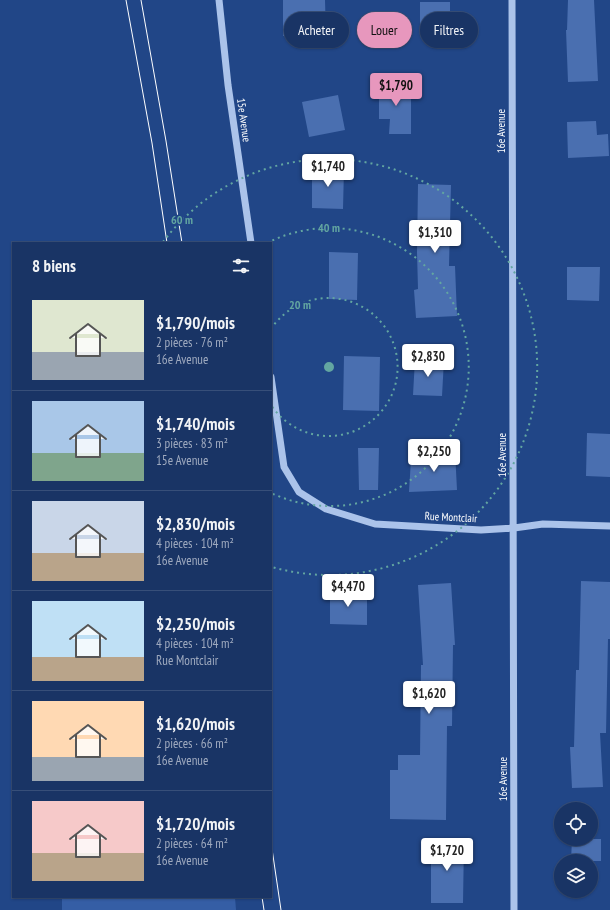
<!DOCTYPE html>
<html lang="fr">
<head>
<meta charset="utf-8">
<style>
	body { margin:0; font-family:"PT Sans Narrow",sans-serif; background:#223c6b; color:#f1f3f6; height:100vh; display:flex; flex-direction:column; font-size:15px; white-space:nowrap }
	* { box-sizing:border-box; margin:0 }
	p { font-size:13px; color:#9faabf }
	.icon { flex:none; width:22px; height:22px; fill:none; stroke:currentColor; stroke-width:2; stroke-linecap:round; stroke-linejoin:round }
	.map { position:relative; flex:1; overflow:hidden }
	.side { position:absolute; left:12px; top:242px; width:260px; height:656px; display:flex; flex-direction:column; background:#193465; border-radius:0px; box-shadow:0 1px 3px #0004,0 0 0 1px #374f79 }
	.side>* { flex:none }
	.top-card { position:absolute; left:284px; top:12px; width:266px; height:36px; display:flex; gap:8px }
	.buttons { position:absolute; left:554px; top:802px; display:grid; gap:8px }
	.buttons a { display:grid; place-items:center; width:44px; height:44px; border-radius:50%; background:#193465; box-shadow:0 1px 3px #0004,0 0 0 1px #374f79; font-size:20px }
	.price { position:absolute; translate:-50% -34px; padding:0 9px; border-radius:4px; background:#fff; color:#222; font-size:13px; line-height:26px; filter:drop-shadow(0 1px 2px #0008) }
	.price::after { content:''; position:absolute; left:50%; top:24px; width:12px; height:9px; margin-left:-6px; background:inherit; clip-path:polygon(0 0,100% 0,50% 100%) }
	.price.current { background:#e797bd; color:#111 }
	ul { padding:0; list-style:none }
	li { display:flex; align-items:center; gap:12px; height:100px; padding:0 20px }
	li+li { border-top:1px solid #374f79 }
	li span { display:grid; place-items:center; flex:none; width:112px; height:80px; border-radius:0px; color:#555 }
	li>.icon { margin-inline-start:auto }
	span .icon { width:48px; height:48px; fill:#fffc; stroke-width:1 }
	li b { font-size:17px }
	h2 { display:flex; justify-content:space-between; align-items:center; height:48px; padding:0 20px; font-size:17px }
	.pill { padding:0 14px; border-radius:18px; background:#193465; box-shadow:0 1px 3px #0004,0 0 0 1px #374f79; font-size:14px; line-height:36px }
	.pill.current { background:#e797bd; color:#111 }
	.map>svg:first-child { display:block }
</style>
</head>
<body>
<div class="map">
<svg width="610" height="910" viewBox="0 0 610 910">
	<rect width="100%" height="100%" fill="#214687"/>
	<path fill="#355ea5" d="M 62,897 L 235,897 L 236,910 L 62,910 Z"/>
	<path fill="#4a6fb0" d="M 283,0 L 325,0 L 326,36 L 283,36 Z
		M 568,0 L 594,0 L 598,81 L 568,82 L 566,30 L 567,30 Z
		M 420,2 L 450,2 L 450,30 L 420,30 Z
		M 379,84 L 411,85 L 411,134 L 389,134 L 390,119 L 379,119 Z
		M 338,95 L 345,130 L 309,137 L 302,102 Z
		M 596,121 L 597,135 L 608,134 L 609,156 L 568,158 L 567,122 Z
		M 312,168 L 344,169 L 343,209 L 312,208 Z
		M 418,184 L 451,185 L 449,266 L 455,266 L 457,316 L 416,318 L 414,290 L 418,289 L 417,252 Z
		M 329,252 L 358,253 L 357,300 L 329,299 Z
		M 567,267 L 600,267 L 599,301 L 567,300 Z
		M 344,356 L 380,357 L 379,411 L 343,410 Z
		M 415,359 L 444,360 L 442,396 L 413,395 Z
		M 587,433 L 610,434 L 610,477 L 586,476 Z
		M 438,445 L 455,451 L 457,490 L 409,492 L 411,459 L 438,458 Z
		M 358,448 L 379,448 L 378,490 L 359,490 Z
		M 581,581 L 610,582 L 610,639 L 608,639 L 606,733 L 600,733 L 603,787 L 572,788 L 570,747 L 574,747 L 576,670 L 579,670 Z
		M 451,583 L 455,645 L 453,645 L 452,726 L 447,726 L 446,820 L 390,819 L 390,770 L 398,770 L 398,755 L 420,755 L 421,665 L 423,665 L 418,585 Z
		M 330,591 L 367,592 L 367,625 L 330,624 Z
		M 572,839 L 601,839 L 601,861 L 571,861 Z
		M 431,841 L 464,842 L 463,903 L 431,903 Z"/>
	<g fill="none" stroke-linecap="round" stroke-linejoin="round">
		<path stroke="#abc3ea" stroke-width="7" d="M 219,0 L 228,85 L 251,243
			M 512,0 L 514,910
			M 271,377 L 284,467 L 299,492 L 326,509 L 375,524 L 481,530 L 514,528 L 543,524 L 610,526"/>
		<path stroke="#fff" stroke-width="1" d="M 126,0 L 152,143 L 167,243
			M 141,0 L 166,141 L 182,243
			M 271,842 L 281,910
			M 262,897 L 264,910"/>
	</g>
	<g fill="none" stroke="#63a6a1" stroke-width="2" stroke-dasharray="2 4">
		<path d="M271 329A69 69 0 1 1 271 405"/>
		<path d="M267 243A139 139 0 1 1 271 493"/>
		<path d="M163 242A208 208 0 1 1 272 567"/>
	</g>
	<g text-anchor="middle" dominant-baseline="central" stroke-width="3.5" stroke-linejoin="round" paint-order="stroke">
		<g font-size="11" fill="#fff" stroke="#214687">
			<text transform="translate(244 120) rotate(82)">15e Avenue</text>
			<text transform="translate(501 131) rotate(-90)">16e Avenue</text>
			<text transform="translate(502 455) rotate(-90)">16e Avenue</text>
			<text transform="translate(451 517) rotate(3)">Rue Montclair</text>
			<text transform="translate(503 779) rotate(-90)">16e Avenue</text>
		</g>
	</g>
	<circle cx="329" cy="367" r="6" fill="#63a6a1" stroke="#214687" stroke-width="2"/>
	<g font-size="12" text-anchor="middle" font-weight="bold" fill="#63a6a1" stroke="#214687" stroke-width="3.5" stroke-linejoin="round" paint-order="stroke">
		<text x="182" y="224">60 m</text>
		<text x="329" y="232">40 m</text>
		<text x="300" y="309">20 m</text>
	</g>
</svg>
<div class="buttons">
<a><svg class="icon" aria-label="locate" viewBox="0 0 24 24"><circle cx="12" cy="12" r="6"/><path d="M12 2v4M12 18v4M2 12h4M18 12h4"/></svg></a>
<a><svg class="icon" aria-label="layers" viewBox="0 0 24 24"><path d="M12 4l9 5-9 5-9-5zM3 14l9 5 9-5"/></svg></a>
</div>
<b class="price current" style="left:396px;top:107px">$1,790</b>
<b class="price" style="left:328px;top:188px">$1,740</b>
<b class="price" style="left:435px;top:254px">$1,310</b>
<b class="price" style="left:428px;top:378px">$2,830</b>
<b class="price" style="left:434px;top:473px">$2,250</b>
<b class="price" style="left:348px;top:608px">$4,470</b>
<b class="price" style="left:429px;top:715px">$1,620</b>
<b class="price" style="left:447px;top:872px">$1,720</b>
<div class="top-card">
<a class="pill">Acheter</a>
<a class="pill current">Louer</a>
<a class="pill">Filtres</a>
</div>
<section class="side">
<h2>8 biens<svg class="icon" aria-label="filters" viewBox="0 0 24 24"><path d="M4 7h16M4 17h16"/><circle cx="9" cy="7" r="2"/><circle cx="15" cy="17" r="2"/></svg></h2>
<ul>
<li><span style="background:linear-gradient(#dfe7d0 65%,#9aa5b1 0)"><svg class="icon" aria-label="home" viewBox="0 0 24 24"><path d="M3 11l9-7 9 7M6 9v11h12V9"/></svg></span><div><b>$1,790/mois</b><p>2 pièces · 76 m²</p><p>16e Avenue</p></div></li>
<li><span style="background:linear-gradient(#a9c7e8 65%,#7fa58c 0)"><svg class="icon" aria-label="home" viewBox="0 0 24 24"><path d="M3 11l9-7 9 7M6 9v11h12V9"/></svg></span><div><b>$1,740/mois</b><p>3 pièces · 83 m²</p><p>15e Avenue</p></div></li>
<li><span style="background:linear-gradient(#c9d6e8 65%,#b9a48a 0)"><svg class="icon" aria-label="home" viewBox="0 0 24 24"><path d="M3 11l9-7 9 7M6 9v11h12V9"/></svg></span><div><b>$2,830/mois</b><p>4 pièces · 104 m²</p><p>16e Avenue</p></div></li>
<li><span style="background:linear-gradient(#bfe0f5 70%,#b9a48a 0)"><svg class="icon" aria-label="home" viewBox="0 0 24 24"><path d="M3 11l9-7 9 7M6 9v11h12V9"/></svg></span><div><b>$2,250/mois</b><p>4 pièces · 104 m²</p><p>Rue Montclair</p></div></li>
<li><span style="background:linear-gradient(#ffd9b3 70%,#9aa5b1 0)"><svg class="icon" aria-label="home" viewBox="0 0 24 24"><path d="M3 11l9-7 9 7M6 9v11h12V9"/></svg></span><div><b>$1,620/mois</b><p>2 pièces · 66 m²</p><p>16e Avenue</p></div></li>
<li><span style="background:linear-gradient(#f6c9c9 65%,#b9a48a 0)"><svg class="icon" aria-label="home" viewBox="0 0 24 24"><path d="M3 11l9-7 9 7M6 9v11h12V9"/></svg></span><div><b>$1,720/mois</b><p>2 pièces · 64 m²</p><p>16e Avenue</p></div></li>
</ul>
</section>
</div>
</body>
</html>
